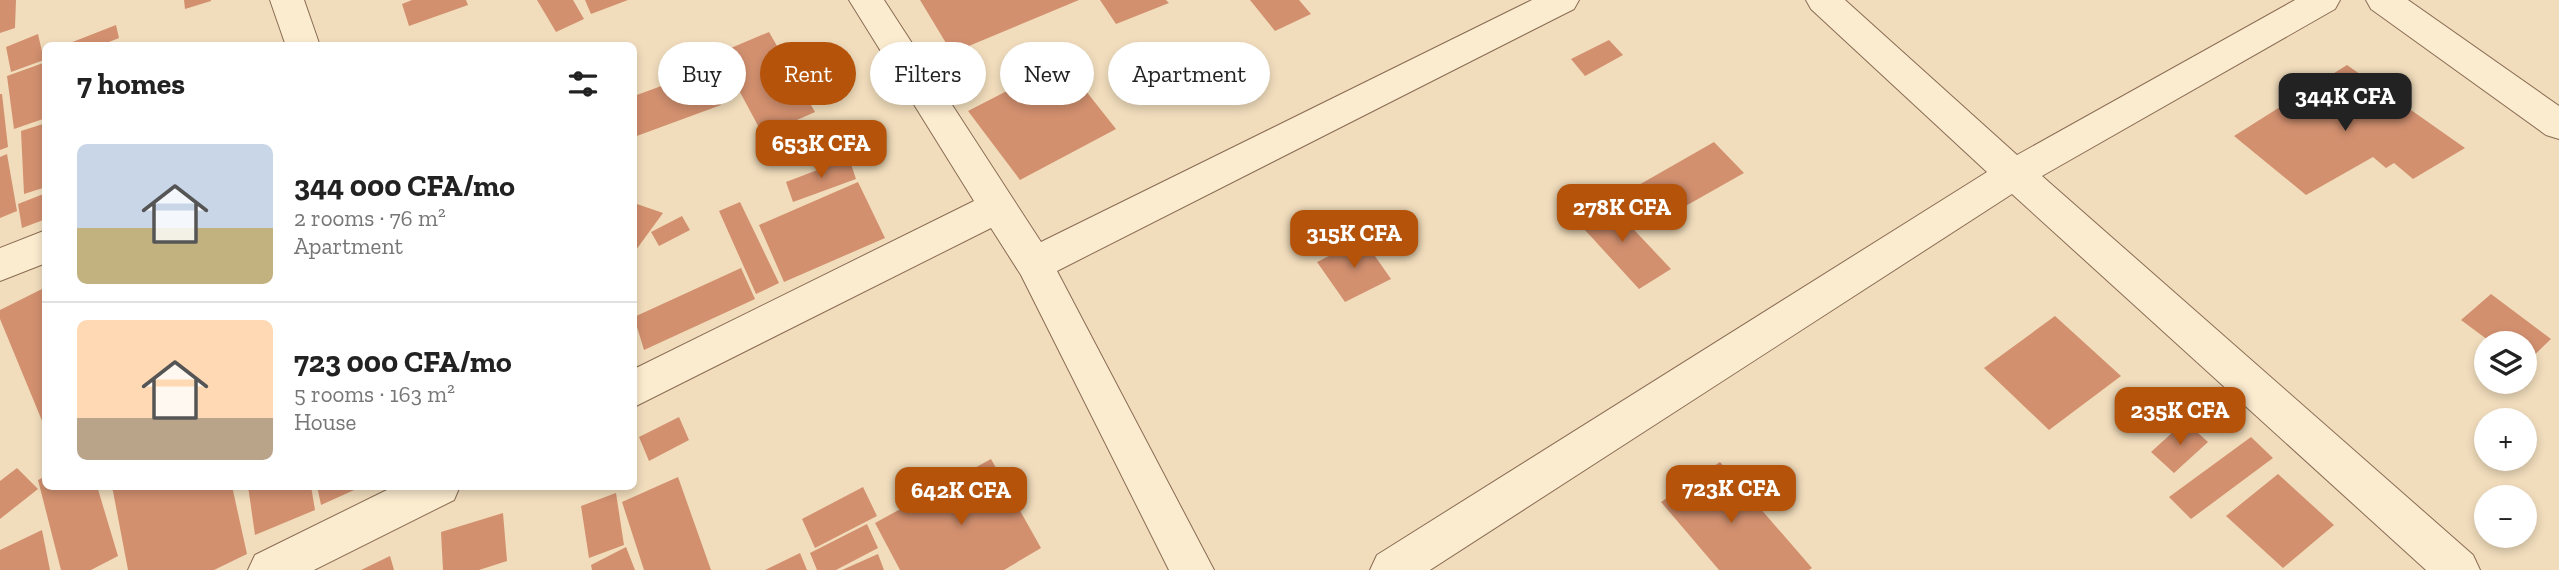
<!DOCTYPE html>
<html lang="en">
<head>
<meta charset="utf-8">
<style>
	body { margin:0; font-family:"Zilla Slab",serif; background:#f6f6f6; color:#222; height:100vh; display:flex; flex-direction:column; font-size:26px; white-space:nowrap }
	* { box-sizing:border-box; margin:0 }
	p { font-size:23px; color:#767676 }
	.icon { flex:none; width:38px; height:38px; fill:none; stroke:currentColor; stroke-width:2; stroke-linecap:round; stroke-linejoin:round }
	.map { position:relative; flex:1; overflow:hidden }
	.details { position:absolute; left:42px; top:42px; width:595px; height:448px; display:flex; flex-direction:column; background:#fff; border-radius:10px; box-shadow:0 4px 10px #0003 }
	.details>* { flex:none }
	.banner { position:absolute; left:658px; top:42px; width:665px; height:63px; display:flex; gap:14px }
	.tools { position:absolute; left:2474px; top:331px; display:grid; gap:14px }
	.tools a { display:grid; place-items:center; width:63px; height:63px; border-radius:50%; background:#fff; box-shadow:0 4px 10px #0003; font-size:35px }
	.price { position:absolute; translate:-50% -60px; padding:0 16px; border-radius:14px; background:#b45309; color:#fff; font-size:23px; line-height:46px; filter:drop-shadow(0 2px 4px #0008) }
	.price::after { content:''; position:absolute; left:50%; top:42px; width:21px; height:16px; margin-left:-10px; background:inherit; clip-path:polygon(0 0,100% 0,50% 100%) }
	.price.current { background:#222; color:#fff }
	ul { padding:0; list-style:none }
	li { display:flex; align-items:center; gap:21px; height:175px; padding:0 35px }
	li+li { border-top:2px solid #e0e0e0 }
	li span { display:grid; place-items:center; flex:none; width:196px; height:140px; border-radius:10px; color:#555 }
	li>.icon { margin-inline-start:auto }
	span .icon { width:84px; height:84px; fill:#fffc; stroke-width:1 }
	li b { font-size:30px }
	h2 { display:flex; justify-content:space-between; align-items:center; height:84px; padding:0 35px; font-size:30px }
	.tag { padding:0 24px; border-radius:32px; background:#fff; box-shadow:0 4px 10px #0003; font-size:24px; line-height:63px }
	.tag.current { background:#b45309; color:#fff }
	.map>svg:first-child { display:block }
</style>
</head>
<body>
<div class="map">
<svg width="2559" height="570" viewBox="0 0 2559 570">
	<rect width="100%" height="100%" fill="#f1ddbc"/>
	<path fill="#d2906f" d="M 0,0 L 16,0 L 15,28 L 0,33 Z
		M 184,0 L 211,0 L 211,1 L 185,9 Z
		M 412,0 L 466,0 L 468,5 L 409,26 L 402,4 Z
		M 537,0 L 573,0 L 584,19 L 556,32 Z
		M 585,0 L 628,0 L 591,14 Z
		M 920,0 L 1079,0 L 952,53 Z
		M 1100,0 L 1166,0 L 1169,3 L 1116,24 Z
		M 1250,0 L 1299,0 L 1311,14 L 1275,31 Z
		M 116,25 L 119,38 L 99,46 L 71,46 L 70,43 Z
		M 769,32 L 815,112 L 763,135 L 719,53 Z
		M 38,34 L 44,60 L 11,72 L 6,47 Z
		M 1609,40 L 1623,55 L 1585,76 L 1571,59 Z
		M 46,62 L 46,118 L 14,129 L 7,76 Z
		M 1063,62 L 1116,129 L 1020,180 L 968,111 Z
		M 2347,65 L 2465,148 L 2413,179 L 2394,163 L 2386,168 L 2373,157 L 2306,195 L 2234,136 Z
		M 708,69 L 721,105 L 634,137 L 634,96 Z
		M 0,94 L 2,94 L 8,147 L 0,150 Z
		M 46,123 L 46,187 L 24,194 L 21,131 Z
		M 1714,142 L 1744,173 L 1659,221 L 1630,190 Z
		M 7,154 L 17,211 L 0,218 L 0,157 Z
		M 849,158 L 856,179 L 793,202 L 786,182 Z
		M 858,182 L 885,238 L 784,282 L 759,225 Z
		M 46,193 L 46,219 L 22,228 L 18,204 Z
		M 1605,199 L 1671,269 L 1639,289 L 1574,218 Z
		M 740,202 L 779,283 L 756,294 L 719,211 Z
		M 634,203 L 663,213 L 636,250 L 634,249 Z
		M 682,216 L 690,230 L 659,246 L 651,232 Z
		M 1363,239 L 1391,279 L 1345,302 L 1317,262 Z
		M 741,268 L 755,299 L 644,350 L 634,317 Z
		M 46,287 L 46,428 L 45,428 L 0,319 L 0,310 Z
		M 2491,294 L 2551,339 L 2525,364 L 2525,343 L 2492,343 L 2461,320 Z
		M 2055,316 L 2121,376 L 2049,430 L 1984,368 Z
		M 679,417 L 689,440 L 649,461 L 639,437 Z
		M 2185,421 L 2208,442 L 2174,473 L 2151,452 Z
		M 2251,437 L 2273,458 L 2191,519 L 2169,497 Z
		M 991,459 L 1041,548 L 1004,570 L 900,570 L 875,523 Z
		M 1720,462 L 1812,568 L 1809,570 L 1719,570 L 1661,502 Z
		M 17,468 L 38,489 L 0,519 L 0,481 Z
		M 2278,474 L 2334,525 L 2283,568 L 2226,516 Z
		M 46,476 L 46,486 L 97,486 L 118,556 L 91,570 L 61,570 L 38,480 Z
		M 678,477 L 711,570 L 644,570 L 622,502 Z
		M 112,486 L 232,486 L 247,554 L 214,570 L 128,570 Z
		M 248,486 L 311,486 L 315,510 L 255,535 Z
		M 317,486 L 363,486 L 321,505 Z
		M 863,487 L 877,516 L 815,548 L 802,519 Z
		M 616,493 L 624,545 L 589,558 L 581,506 Z
		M 503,513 L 507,561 L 479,570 L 443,570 L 441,532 Z
		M 867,524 L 878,548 L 836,570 L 817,570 L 810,553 Z
		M 42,530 L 50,570 L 0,570 L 0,550 Z
		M 626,547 L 635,570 L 592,570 L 591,565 Z
		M 800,553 L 807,570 L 765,570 Z
		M 878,554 L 884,570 L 842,570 Z
		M 390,556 L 394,570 L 361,570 Z"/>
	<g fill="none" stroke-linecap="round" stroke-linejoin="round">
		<defs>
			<path id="street" d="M 270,0 L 304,0 L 320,46 L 286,46 Z
				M 849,0 L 884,0 L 1041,242 L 1532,0 L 1579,0 L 1574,9 L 1057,271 L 1214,570 L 1169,570 L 1021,275 L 991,228 L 634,407 L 634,369 L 974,201 Z
				M 1806,0 L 1845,0 L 2017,155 L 2295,0 L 2340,0 L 2335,9 L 2042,176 L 2473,555 L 2480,570 L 2426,570 L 2012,194 L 1430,570 L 1370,570 L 1377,555 L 1987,172 L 1811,9 Z
				M 2366,0 L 2408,0 L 2559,106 L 2559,139 L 2546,135 L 2371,9 Z
				M 46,230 L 46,263 L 0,281 L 0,248 Z
				M 395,486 L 460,486 L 454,500 L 314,570 L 248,570 L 255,555 Z"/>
		</defs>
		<use href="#street" stroke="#896c54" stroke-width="2"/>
		<use href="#street" fill="#fbebcf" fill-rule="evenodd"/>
	</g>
</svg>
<div class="tools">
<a><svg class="icon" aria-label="layers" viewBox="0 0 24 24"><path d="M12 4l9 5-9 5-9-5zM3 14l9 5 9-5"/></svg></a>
<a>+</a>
<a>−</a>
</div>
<b class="price current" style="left:2345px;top:133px">344K CFA</b>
<b class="price" style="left:821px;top:180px">653K CFA</b>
<b class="price" style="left:1622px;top:244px">278K CFA</b>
<b class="price" style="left:1354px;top:270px">315K CFA</b>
<b class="price" style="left:2180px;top:447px">235K CFA</b>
<b class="price" style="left:1731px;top:525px">723K CFA</b>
<b class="price" style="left:961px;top:527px">642K CFA</b>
<div class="banner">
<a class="tag">Buy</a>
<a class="tag current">Rent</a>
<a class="tag">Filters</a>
<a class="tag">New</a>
<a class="tag">Apartment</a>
</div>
<section class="details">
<h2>7 homes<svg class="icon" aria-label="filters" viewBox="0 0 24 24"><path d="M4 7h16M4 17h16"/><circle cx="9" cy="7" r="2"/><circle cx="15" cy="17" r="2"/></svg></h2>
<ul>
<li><span style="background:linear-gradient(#c9d6e8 60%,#c2b280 0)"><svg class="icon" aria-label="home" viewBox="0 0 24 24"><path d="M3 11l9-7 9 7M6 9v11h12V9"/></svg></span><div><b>344 000 CFA/mo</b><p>2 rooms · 76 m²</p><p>Apartment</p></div></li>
<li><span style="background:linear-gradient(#ffd9b3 70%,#b9a48a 0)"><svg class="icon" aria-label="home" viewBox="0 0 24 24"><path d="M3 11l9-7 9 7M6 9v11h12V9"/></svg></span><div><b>723 000 CFA/mo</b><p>5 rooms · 163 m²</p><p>House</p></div></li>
</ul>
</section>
</div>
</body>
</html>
